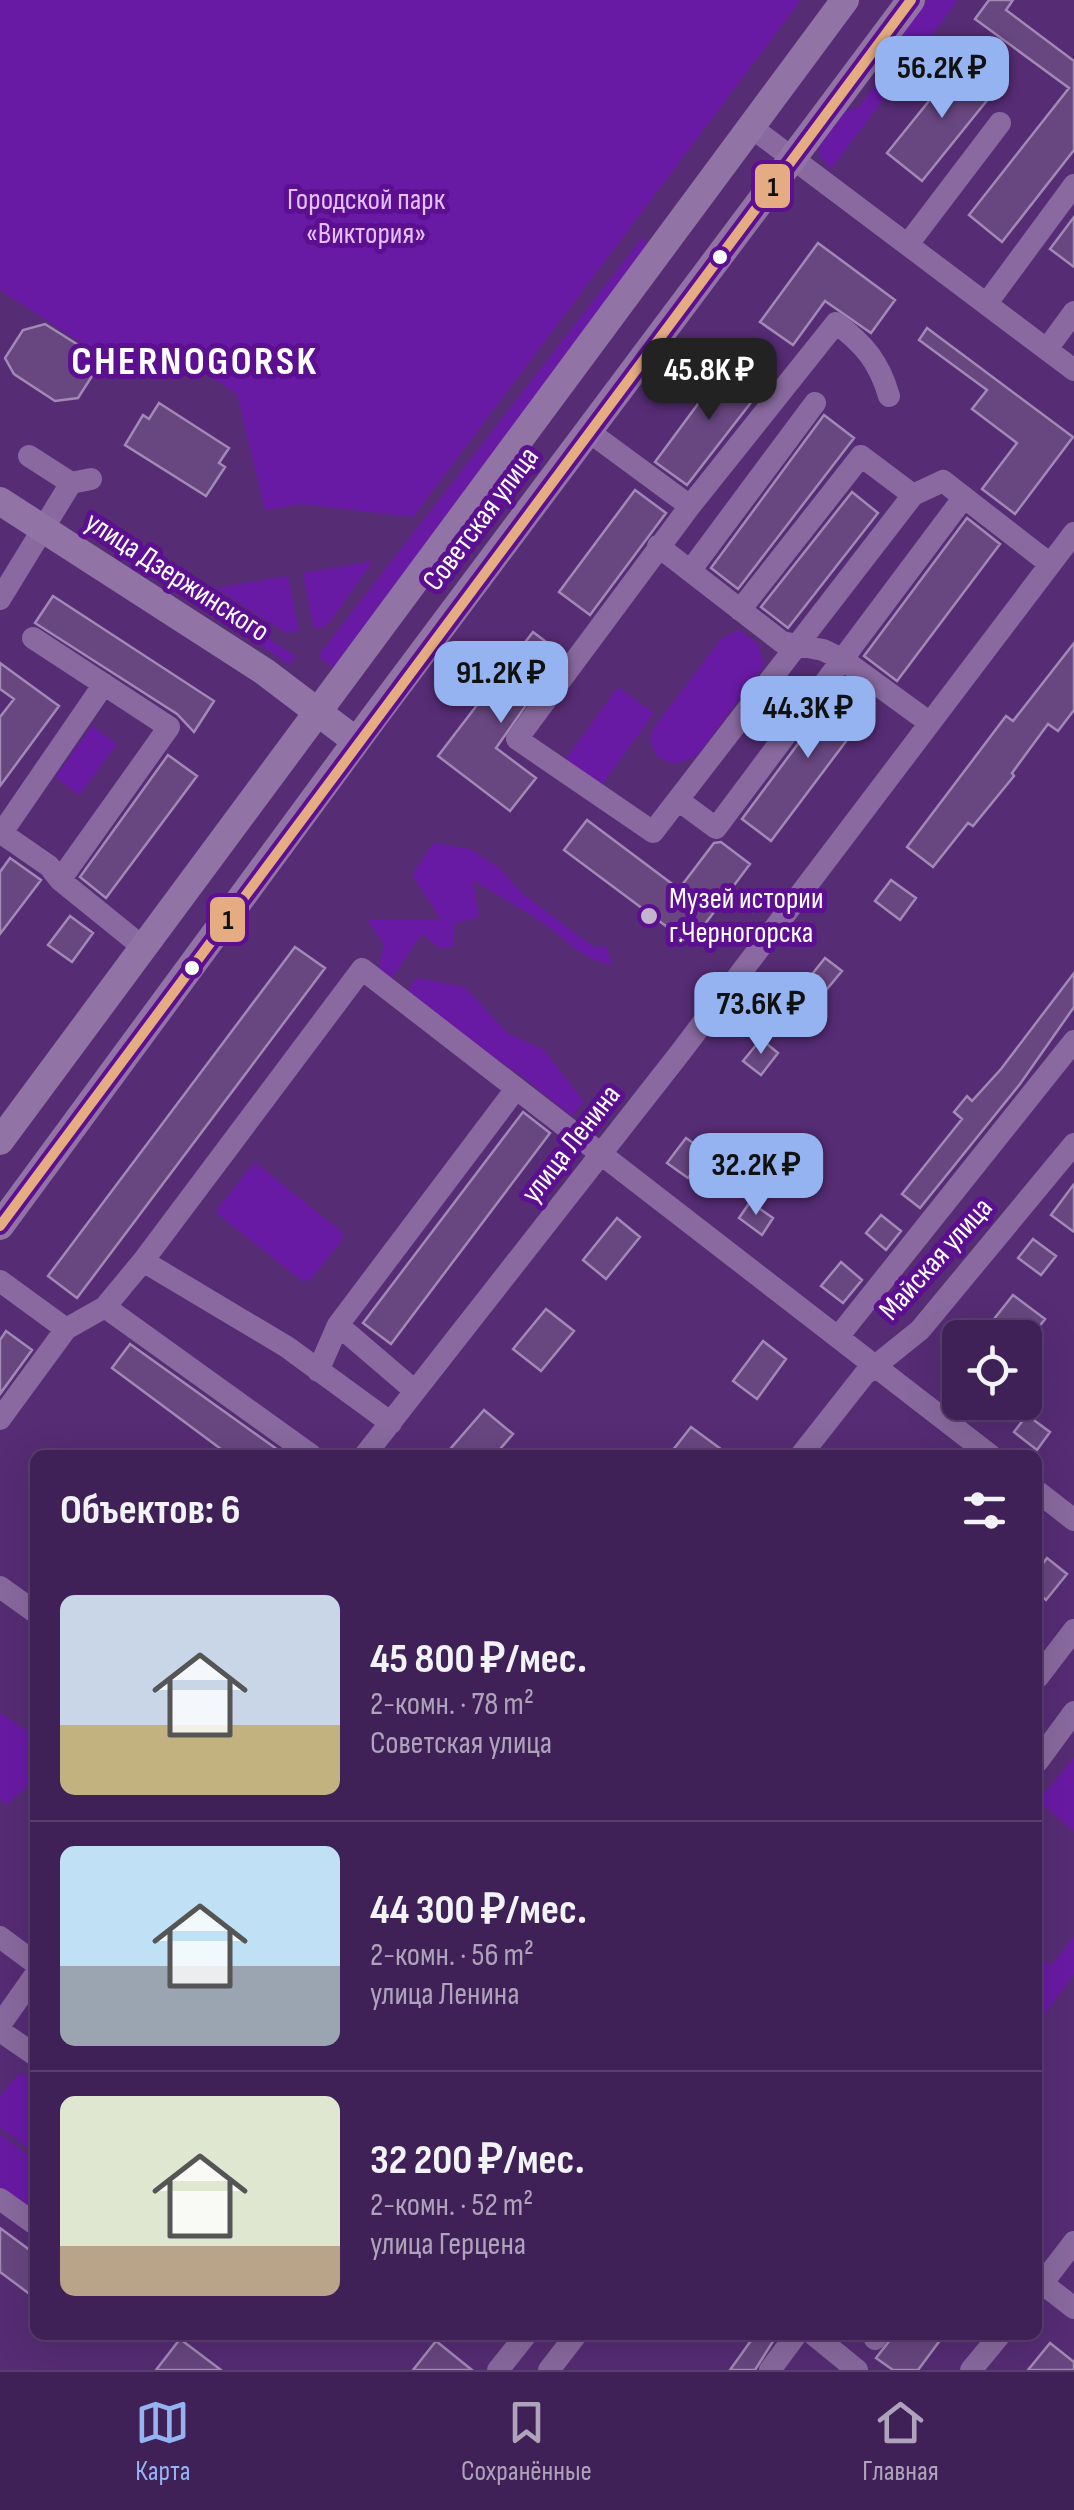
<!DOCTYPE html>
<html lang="ru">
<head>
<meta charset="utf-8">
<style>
	body { margin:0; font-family:"Sofia Sans Condensed",sans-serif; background:#4b2e61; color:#f1f3f6; height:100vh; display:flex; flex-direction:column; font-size:38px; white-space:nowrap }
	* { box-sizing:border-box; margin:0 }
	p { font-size:32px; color:#aea3ba }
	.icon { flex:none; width:55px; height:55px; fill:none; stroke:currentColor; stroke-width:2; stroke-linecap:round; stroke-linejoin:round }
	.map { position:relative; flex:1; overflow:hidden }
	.panel { position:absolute; left:30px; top:1450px; width:1012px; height:890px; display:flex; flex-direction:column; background:#402157; border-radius:15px; box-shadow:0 10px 40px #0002,0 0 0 2px #593e6d }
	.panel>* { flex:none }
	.fabs { position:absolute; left:942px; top:1320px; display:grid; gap:20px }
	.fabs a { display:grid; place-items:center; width:100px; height:100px; border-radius:15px; background:#402157; box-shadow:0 10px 40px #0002,0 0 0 2px #593e6d; font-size:50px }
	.price { position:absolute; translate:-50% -85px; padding:0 22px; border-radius:20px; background:#95b2f1; color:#111; font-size:32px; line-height:65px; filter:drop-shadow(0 2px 5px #0008) }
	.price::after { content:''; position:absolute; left:50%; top:60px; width:30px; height:22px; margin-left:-15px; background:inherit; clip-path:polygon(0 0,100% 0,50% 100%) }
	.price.current { background:#222; color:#fff }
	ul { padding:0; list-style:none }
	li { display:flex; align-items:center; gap:30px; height:250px; padding:0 30px }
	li+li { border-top:2px solid #593e6d }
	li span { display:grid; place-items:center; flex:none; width:280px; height:200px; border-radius:15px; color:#555 }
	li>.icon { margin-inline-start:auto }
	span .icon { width:120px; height:120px; fill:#fffc; stroke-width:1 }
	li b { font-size:42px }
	h2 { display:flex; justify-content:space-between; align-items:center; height:120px; padding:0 30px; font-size:42px }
	.tabs { display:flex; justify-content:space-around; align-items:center; height:140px; border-top:2px solid #593e6d; background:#402157; font-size:28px; color:#aea3ba }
	.tabs a { display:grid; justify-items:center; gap:5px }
	.tabs .current { color:#95b2f1 }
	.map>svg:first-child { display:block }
</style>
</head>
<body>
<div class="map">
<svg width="1074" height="2370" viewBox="0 0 1074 2370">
	<rect width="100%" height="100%" fill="#562c74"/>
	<path fill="#691aa4" d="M 0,0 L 801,0 L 413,517 L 302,504 L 265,510 L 237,394 L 160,344 L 123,370 L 0,290 Z
		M 928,0 L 958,0 L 831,169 L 819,156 L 820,146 L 845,111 L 859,107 L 890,65 L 890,51 Z
		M 644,235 L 647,252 L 333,668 L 318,656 Z
		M 150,559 L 295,656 L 290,665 L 159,577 Z
		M 373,561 L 327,626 L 314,629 L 303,573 Z
		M 288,576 L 299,631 L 286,633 L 216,588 Z
		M 739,630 L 758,644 L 764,665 L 697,756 L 676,764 L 657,757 L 650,740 L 652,730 L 721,639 Z
		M 618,687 L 654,713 L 601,786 L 565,760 Z
		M 92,726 L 117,744 L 79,795 L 55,777 Z
		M 433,843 L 470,849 L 498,867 L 523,894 L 594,947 L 606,946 L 612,965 C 582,960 565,938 540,921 C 519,907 495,894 473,880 L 479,917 L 455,923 L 453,946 L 441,949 L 422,934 L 391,979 L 379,967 L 384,944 L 367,920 L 441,919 L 412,875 Z
		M 417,978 L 464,987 L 509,1034 L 544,1050 L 584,1102 L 572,1116 L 519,1074 L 402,997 Z
		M 257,1164 L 342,1232 L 343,1239 L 310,1280 L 302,1281 L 218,1214 L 218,1208 L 252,1165 Z
		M 0,1713 L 35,1736 L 35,1780 L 6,1805 L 0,1799 Z
		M 1074,1757 L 1074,1831 L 1038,1801 Z
		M 1074,1936 L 1074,1975 L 1038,2023 L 1038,1957 L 1051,1966 Z
		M 19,2073 L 35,2079 L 35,2153 L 0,2128 L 0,2096 Z
		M 0,2134 L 35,2160 L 35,2218 L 0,2192 Z"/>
	<path fill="#684680" stroke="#a289b5" stroke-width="2.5" d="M 989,0 L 1013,0 L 1006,10 L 1074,61 L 1074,150 L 1002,242 L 969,215 L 1069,88 L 975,19 Z
		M 962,60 L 997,88 L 922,181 L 887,153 Z
		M 1074,217 L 1074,267 L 1050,249 Z
		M 818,243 L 895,300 L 871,333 L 825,301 L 793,345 L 760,322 Z
		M 45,324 L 91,353 L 94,373 L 78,398 L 55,401 L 14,374 L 5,358 L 23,330 Z
		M 927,328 L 1073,437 L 1015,514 L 982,489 L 1017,443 L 972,409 L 987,390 L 919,340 Z
		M 729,362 L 763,387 L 687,485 L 655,462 Z
		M 159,403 L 229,448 L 219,463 L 225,467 L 206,496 L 125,445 L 143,415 L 149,419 Z
		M 824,415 L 854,438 L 738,589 L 711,568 Z
		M 635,490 L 666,513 L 590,615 L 559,592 Z
		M 852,492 L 878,513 L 788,628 L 761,607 Z
		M 967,518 L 1000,544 L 897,681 L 864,656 Z
		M 53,596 L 214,701 L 194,732 L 177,714 L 35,623 Z
		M 533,632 L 562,654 L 496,748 L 536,778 L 510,811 L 438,756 Z
		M 1074,643 L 1074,710 L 1058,731 L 1048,724 L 1012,773 L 1014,776 L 973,826 L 968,823 L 933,867 L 907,847 L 1006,716 L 1013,721 Z
		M 0,663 L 59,706 L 0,786 L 0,717 L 14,699 L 0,689 Z
		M 844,682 L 874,704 L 771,841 L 742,819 Z
		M 168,755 L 197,776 L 106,898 L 80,877 Z
		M 587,820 L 679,889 L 714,843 L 721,842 L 750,864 L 690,944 L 564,850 Z
		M 10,858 L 41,880 L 0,934 L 0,872 Z
		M 891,880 L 916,898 L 900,920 L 875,901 Z
		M 70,916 L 93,933 L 72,962 L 48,945 Z
		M 295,947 L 325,968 L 77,1298 L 48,1276 Z
		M 825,958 L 842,971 L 798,1024 L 782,1012 Z
		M 1074,973 L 1074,1007 L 1020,1084 L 920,1208 L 902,1194 L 962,1119 L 954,1112 L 967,1096 L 972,1101 L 1001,1069 Z
		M 761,1039 L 778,1053 L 761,1075 L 743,1061 Z
		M 523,1112 L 550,1133 L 391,1344 L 363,1323 Z
		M 686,1138 L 707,1153 L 688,1178 L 667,1163 Z
		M 1074,1184 L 1074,1232 L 1051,1215 Z
		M 750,1202 L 773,1218 L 762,1235 L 739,1218 Z
		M 881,1215 L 901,1231 L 886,1250 L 866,1233 Z
		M 617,1218 L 640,1237 L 606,1279 L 583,1260 Z
		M 1033,1239 L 1056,1256 L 1041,1275 L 1018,1258 Z
		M 841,1262 L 862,1280 L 843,1303 L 821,1286 Z
		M 1013,1295 L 1045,1319 L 1026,1344 L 1025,1338 L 1018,1338 L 994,1319 Z
		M 546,1309 L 574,1331 L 541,1371 L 513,1349 Z
		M 6,1331 L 32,1350 L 0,1394 L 0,1340 Z
		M 763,1341 L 786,1359 L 757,1399 L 733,1381 Z
		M 130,1344 L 285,1455 L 229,1455 L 112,1368 Z
		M 484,1410 L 513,1434 L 495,1455 L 445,1455 Z
		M 1027,1415 L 1050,1432 L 1037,1450 L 1014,1432 Z
		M 691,1427 L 729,1455 L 669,1455 Z
		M 1047,1558 L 1067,1574 L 1046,1600 L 1038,1593 L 1038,1570 Z
		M 0,2228 L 35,2254 L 35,2298 L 0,2272 Z
		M 755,2335 L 777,2335 L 755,2370 L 730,2370 Z
		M 894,2335 L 944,2335 L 918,2370 L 893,2370 L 876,2358 Z
		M 180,2339 L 221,2370 L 156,2370 Z
		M 436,2341 L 472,2370 L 413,2370 Z
		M 1050,2343 L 1074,2362 L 1074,2370 L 1028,2370 Z"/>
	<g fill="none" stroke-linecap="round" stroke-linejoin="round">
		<path stroke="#89699f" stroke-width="22" d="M 751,127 L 1074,370
			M 908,244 L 1000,123
			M 987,303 L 1074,185
			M 1047,349 L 1074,312
			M 588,431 L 690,506 L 517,739 L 653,832 L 913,495 L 943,481 L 1050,564
			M 29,456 L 71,483
			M 690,506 L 836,323 C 865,345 879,362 889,396
			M 658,546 L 782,642 L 823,650 L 842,659 L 930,723
			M 690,571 L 815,403
			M 0,599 L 71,483 L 91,479
			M 740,610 L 861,456 L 913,495
			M 33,638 L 169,727 L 60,880 L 144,948
			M 678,800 L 716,828 L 964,497
			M 3,831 L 104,684
			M 0,832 L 49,866 L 60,880
			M 143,1261 L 287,1347 L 391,1423
			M 0,1281 L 66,1329
			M 105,1307 L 311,1455
			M 338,1325 L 415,1391
			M 838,1337 L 1074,1041
			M 318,1371 L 338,1325 L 515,1090
			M 0,1419 L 66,1329 L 105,1307 L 143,1261 L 362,969 L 990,1455
			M 365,1455 L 680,1053 L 1074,533
			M 801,1455 L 864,1375 L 920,1330 L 1074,1144
			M 1038,1492 L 1074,1520
			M 0,1587 L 35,1612
			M 1038,1677 L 1074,1630
			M 1038,1761 L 1074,1712
			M 0,1937 L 35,1963
			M 0,2025 L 35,1975
			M 0,2031 L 35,2055
			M 0,2199 L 35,2224
			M 1038,2280 L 1074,2308
			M 1038,2289 L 1074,2242
			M 814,2335 L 857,2370
			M 875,2339 L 878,2335
			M 498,2370 L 526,2335
			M 549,2370 L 576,2335
			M 770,2370 L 796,2335
			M 971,2370 L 1000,2335"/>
		<path stroke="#9173a5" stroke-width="28" d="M 0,501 L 265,672 L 356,741
			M 0,1141 L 845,0
			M 0,1226 L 375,716 L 911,0"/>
		<defs>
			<path id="bus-1" d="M 0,1226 L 911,0"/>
		</defs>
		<use href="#bus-1" stroke="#5c0f91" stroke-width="18"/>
		<use href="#bus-1" stroke="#e5ac83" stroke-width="10"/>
	</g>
	<g fill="#fff" stroke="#5c0f91" stroke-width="4">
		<circle cx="720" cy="257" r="9"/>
		<circle cx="192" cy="968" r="9"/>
	</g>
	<circle fill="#c4b5ce" stroke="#5c0f91" stroke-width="4" cx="649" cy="916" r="10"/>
	<g text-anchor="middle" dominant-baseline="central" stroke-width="10" stroke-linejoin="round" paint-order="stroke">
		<g font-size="30" fill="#e4c1fe" stroke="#5c0f91">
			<text x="366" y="200">Городской парк<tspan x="366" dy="34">«Виктория»</tspan></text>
		</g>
		<g font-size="30" fill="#fff" stroke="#5c0f91">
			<text transform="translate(481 519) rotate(-53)">Советская улица</text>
			<text transform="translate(177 577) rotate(33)">улица Дзержинского</text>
			<text transform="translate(571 1144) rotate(-52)">улица Ленина</text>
			<text transform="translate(936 1259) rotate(-48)">Майская улица</text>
		</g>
		<g font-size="30" fill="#fff" stroke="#5c0f91" text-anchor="start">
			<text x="669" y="899">Музей истории<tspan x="669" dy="34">г.Черногорска</tspan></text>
		</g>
		<g font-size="40" font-weight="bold" letter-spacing="2.5" fill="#fff" stroke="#5c0f91">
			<text x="195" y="362">CHERNOGORSK</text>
		</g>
	</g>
	<g stroke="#5c0f91" stroke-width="4">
		<rect x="753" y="162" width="39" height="48" rx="10" fill="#e5ac83"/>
		<rect x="208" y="895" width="39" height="49" rx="10" fill="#e5ac83"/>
	</g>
	<g font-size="28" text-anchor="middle" font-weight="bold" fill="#111">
		<text x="773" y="196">1</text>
		<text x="228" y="929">1</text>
	</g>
</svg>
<div class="fabs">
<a><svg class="icon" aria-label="locate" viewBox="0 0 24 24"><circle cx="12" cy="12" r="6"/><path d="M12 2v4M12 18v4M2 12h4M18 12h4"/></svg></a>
</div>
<b class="price" style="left:942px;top:121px">56.2K ₽</b>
<b class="price current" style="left:709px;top:423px">45.8K ₽</b>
<b class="price" style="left:501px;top:726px">91.2K ₽</b>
<b class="price" style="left:808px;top:761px">44.3K ₽</b>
<b class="price" style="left:761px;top:1057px">73.6K ₽</b>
<b class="price" style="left:756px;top:1218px">32.2K ₽</b>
<section class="panel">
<h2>Объектов: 6<svg class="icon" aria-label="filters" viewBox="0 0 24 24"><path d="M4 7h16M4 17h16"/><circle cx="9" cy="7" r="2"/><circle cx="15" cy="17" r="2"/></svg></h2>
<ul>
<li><span style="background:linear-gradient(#c9d6e8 65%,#c2b280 0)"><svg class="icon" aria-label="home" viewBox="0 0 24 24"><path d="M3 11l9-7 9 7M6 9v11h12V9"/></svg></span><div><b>45 800 ₽/мес.</b><p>2-комн. · 78 m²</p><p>Советская улица</p></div></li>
<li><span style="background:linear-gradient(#bfe0f5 60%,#9aa5b1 0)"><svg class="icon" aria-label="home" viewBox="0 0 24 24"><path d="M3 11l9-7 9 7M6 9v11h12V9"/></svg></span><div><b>44 300 ₽/мес.</b><p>2-комн. · 56 m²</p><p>улица Ленина</p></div></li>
<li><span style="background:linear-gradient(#dfe7d0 75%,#b9a48a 0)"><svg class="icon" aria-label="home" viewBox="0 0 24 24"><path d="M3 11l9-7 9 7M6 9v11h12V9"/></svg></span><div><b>32 200 ₽/мес.</b><p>2-комн. · 52 m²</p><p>улица Герцена</p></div></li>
</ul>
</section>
</div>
<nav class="tabs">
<a class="current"><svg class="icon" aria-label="map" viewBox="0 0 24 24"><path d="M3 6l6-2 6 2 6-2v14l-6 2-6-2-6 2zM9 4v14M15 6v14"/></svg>Карта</a>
<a><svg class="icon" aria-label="saved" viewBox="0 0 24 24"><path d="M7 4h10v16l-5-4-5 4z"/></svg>Сохранённые</a>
<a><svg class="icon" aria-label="home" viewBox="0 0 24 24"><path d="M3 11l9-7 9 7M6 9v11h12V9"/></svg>Главная</a>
</nav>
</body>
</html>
